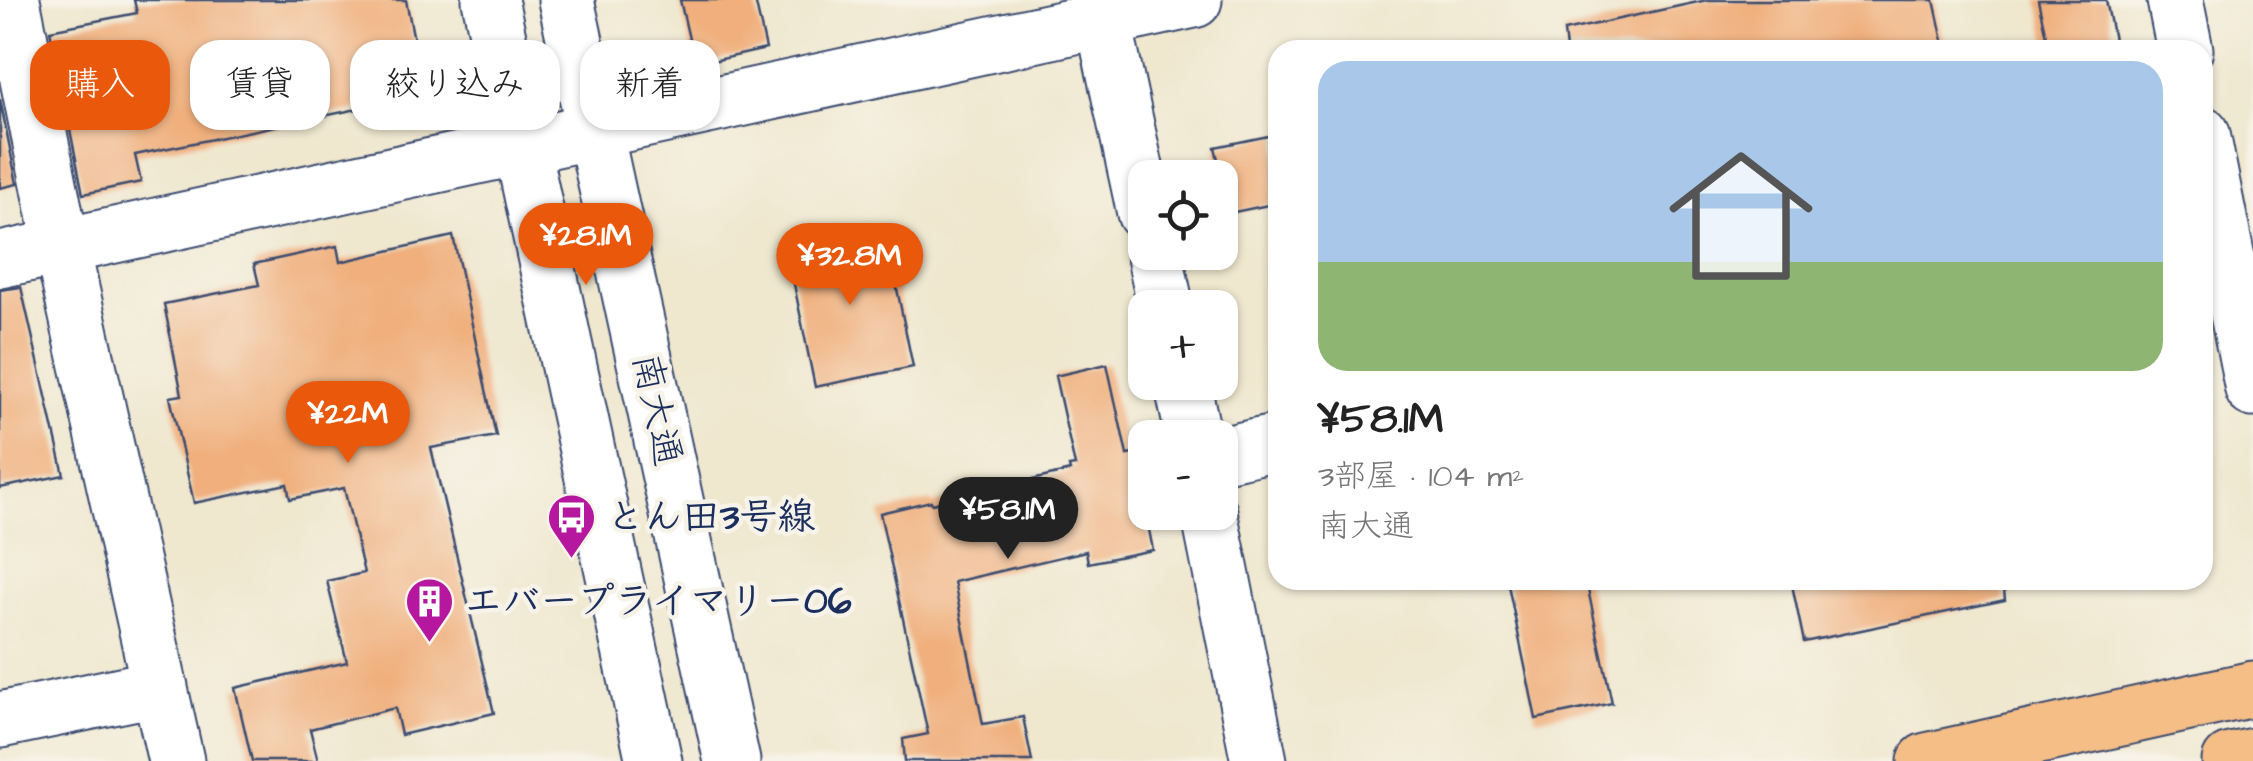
<!DOCTYPE html>
<html lang="ja">
<head>
<meta charset="utf-8">
<style>
	body { margin:0; font-family:"Architects Daughter","Klee One",sans-serif; background:#f6f6f6; color:#222; height:100vh; display:flex; flex-direction:column; font-size:38px; white-space:nowrap }
	* { box-sizing:border-box; margin:0 }
	p { font-size:32px; color:#767676 }
	.icon { flex:none; width:55px; height:55px; fill:none; stroke:currentColor; stroke-width:2; stroke-linecap:round; stroke-linejoin:round }
	.map { position:relative; flex:1; overflow:hidden }
	.details { position:absolute; left:1268px; top:40px; width:945px; height:550px; display:flex; flex-direction:column; background:#fff; border-radius:30px; box-shadow:0 2px 8px #0004 }
	.details>* { flex:none }
	.hud { position:absolute; left:30px; top:40px; width:950px; height:90px; display:flex; gap:20px }
	.buttons { position:absolute; left:1128px; top:160px; display:grid; gap:20px }
	.buttons a { display:grid; place-items:center; width:110px; height:110px; border-radius:20px; background:#fff; box-shadow:0 2px 8px #0004; font-size:50px }
	.price { position:absolute; translate:-50% -85px; padding:0 22px; border-radius:35px; background:#ea580c; color:#fff; font-size:32px; line-height:65px; filter:drop-shadow(0 2px 5px #0008) }
	.price::after { content:''; position:absolute; left:50%; top:60px; width:30px; height:22px; margin-left:-15px; background:inherit; clip-path:polygon(0 0,100% 0,50% 100%) }
	.price.current { background:#222; color:#fff }
	ul { padding:0; list-style:none }
	li { display:grid; align-content:center; gap:20px; height:530px; padding:0 50px }
	li span { display:grid; place-items:center; height:310px; border-radius:30px; color:#555 }
	li>.icon { margin-inline-start:auto }
	span .icon { width:180px; height:180px; fill:#fffc; stroke-width:1 }
	li b { font-size:42px }
	.chip { padding:0 35px; border-radius:30px; background:#fff; box-shadow:0 2px 8px #0004; font-size:35px; line-height:90px }
	.chip.current { background:#ea580c; color:#fff }
	.map>svg:first-child { display:block }
</style>
</head>
<body>
<div class="map">
<svg width="2253" height="761" viewBox="0 0 2253 761">
	<rect width="100%" height="100%" fill="#f7f3e8"/>
	<filter id="ink" filterUnits="userSpaceOnUse"><feTurbulence type="fractalNoise" baseFrequency=".01" numOctaves="2"/><feDisplacementMap in="SourceGraphic" scale="20" xChannelSelector="R" yChannelSelector="G"/><feConvolveMatrix kernelMatrix="1 2 1 2 8 2 1 2 1" color-interpolation-filters="sRGB"/></filter>
	<filter id="wash" filterUnits="userSpaceOnUse"><feTurbulence type="fractalNoise" baseFrequency=".0048" numOctaves="4" result="noise"/><feDisplacementMap in="SourceGraphic" scale="40" xChannelSelector="R" yChannelSelector="G"/><feGaussianBlur stdDeviation="2.25" result="paint"/><feColorMatrix in="noise" values="0 0 0 0 0 0 0 0 0 0 0 0 0 0 0 0 0 1.4 0 .05"/><feComposite in="paint" operator="in"/></filter>
	<g filter="url(#wash)">
		<rect width="100%" height="100%" fill="#efe7ce"/>
		<g id="blocks">
			<path fill="#f0af7c" d="M 134,0 L 406,0 L 425,95 L 135,155 L 141,182 L 83,194 L 50,30 L 137,13 Z
				M 680,0 L 755,0 L 766,49 L 695,65 Z
				M 1707,0 L 1934,0 L 1945,50 L 1566,50 L 1564,31 Z
				M 2038,0 L 2106,0 L 2116,50 L 2049,50 Z
				M 0,99 L 17,184 L 0,188 Z
				M 1278,134 L 1278,203 L 1220,215 L 1220,168 L 1215,147 Z
				M 885,230 L 913,367 L 815,387 L 787,250 Z
				M 453,236 L 496,436 L 431,448 L 494,713 L 401,735 L 395,708 L 310,729 L 318,761 L 252,761 L 235,688 L 347,662 L 327,581 L 364,573 L 344,488 L 290,499 L 287,484 L 194,503 L 170,397 L 182,395 L 164,304 L 259,285 L 254,264 L 337,246 L 340,262 Z
				M 21,287 L 64,475 L 0,488 L 0,290 Z
				M 1107,364 L 1127,455 L 1134,454 L 1153,550 L 1088,563 L 1086,551 L 954,582 L 983,724 L 1023,717 L 1032,761 L 905,761 L 903,739 L 928,734 L 880,513 L 931,501 L 932,504 L 1070,471 L 1069,467 L 1075,466 L 1055,376 Z
				M 1507,580 L 1586,580 L 1612,703 L 1536,719 Z
				M 1791,580 L 2003,580 L 2005,600 L 1804,642 Z"/>
		</g>
	</g>
	<g filter="url(#ink)">
		<use href="#blocks" fill-opacity="0" stroke="#3b4b6f" stroke-width="2.5"/>
		<g fill="none" stroke-linecap="round" stroke-linejoin="round">
			<defs>
				<path id="minor" d="M 12,0 L 62,248 L 176,761
					M 490,0 L 654,761
					M 566,0 L 732,761
					M 1099,0 L 1145,213
					M 2175,0 L 2185,50
					M 2202,134 L 2253,389
					M 1154,252 L 1166,308
					M 0,260 L 1194,0
					M 1182,382 L 1194,438
					M 1220,455 L 1278,442
					M 1209,512 L 1259,761
					M 0,720 L 160,687"/>
				<path id="major" d="M 1926,761 L 2253,689
					M 2230,761 L 2253,756"/>
			</defs>
			<use href="#minor" stroke="#3b4b6f" stroke-width="59"/>
			<use href="#major" stroke="#3b4b6f" stroke-width="59"/>
			<use href="#minor" stroke="#fff" stroke-width="55"/>
			<use href="#major" stroke="#f6be87" stroke-width="55"/>
		</g>
	</g>
	<defs>
		<symbol id="bus-pin" viewBox="-11 -11 22 30"><path d="M0 17L-7.5 6A9.5 9.5 0 1 1 7.5 6Z" fill="#b5179e" stroke="#f7f3e8"/><path d="M-5-6H5V4H4V6H2V4H-2V6H-4V4H-5ZM-3.5-4V0h7V-4ZM-3.5 1.2v1.5H-2V1.2ZM2 1.2v1.5H3.5V1.2Z" fill="#fff"/></symbol>
		<symbol id="building-pin" viewBox="-11 -11 22 30"><path d="M0 17L-7.5 6A9.5 9.5 0 1 1 7.5 6Z" fill="#b5179e" stroke="#f7f3e8"/><path d="M-4-6H4V6H1V3H-1V6H-4ZM-2.5-4.3h1.7v1.8h-1.7ZM.8-4.3h1.7v1.8H.8ZM-2.5-1h1.7V.8h-1.7ZM.8-1h1.7V.8H.8Z" fill="#fff"/></symbol>
	</defs>
	<g fill-rule="evenodd">
		<use href="#bus-pin" x="544" y="490" width="55" height="75"/>
		<use href="#building-pin" x="402" y="574" width="55" height="75"/>
	</g>
	<g text-anchor="middle" dominant-baseline="central" stroke-width="9" stroke-linejoin="round" paint-order="stroke">
		<g font-size="38" fill="#1b2f5e" stroke="#f7f3e8">
			<text transform="translate(656 410) rotate(78)">南大通</text>
		</g>
		<g font-size="38" font-weight="bold" fill="#1b2f5e" stroke="#f7f3e8" text-anchor="start">
			<text x="606" y="518">とん田3号線</text>
			<text x="464" y="602">エバープライマリー06</text>
		</g>
	</g>
</svg>
<div class="buttons">
<a><svg class="icon" aria-label="locate" viewBox="0 0 24 24"><circle cx="12" cy="12" r="6"/><path d="M12 2v4M12 18v4M2 12h4M18 12h4"/></svg></a>
<a>+</a>
<a>−</a>
</div>
<b class="price" style="left:586px;top:288px">¥28.1M</b>
<b class="price" style="left:850px;top:308px">¥32.8M</b>
<b class="price" style="left:348px;top:466px">¥22M</b>
<b class="price current" style="left:1008px;top:562px">¥58.1M</b>
<div class="hud">
<a class="chip current">購入</a>
<a class="chip">賃貸</a>
<a class="chip">絞り込み</a>
<a class="chip">新着</a>
</div>
<section class="details">
<ul>
<li><span style="background:linear-gradient(#a9c7e8 65%,#8fb573 0)"><svg class="icon" aria-label="home" viewBox="0 0 24 24"><path d="M3 11l9-7 9 7M6 9v11h12V9"/></svg></span><div><b>¥58.1M</b><p>3部屋 · 104 m²</p><p>南大通</p></div></li>
</ul>
</section>
</div>
</body>
</html>
